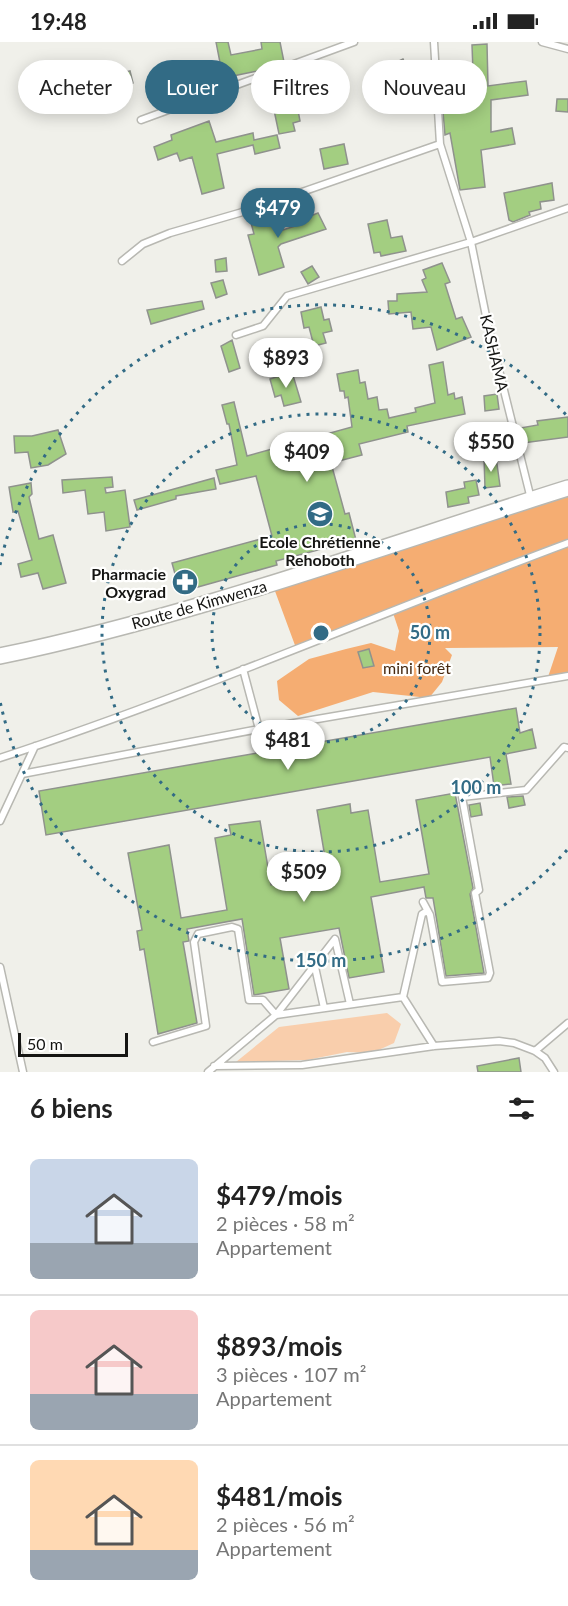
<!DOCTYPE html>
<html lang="fr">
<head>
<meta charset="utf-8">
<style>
	body { margin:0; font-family:Lato,sans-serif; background:#f2f2f2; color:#222; height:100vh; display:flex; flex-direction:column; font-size:22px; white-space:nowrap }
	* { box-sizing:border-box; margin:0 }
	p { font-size:20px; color:#767676 }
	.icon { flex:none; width:33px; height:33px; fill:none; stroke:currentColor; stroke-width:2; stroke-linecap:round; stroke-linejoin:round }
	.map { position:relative; height:1030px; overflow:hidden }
	.panel { display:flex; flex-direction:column; background:#fff; flex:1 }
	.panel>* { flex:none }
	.guide { position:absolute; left:18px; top:18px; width:532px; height:54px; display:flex; gap:12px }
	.scale { position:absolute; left:18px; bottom:15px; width:110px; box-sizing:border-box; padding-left:6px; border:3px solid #151513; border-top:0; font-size:16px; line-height:21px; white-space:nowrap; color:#151513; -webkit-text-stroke:4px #fffffe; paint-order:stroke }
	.price { position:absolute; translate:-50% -51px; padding:0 14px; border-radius:21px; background:#fff; color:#222; font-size:20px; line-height:39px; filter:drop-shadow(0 2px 3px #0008) }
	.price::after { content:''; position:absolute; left:50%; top:36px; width:18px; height:14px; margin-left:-9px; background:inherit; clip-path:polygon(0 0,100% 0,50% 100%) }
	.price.current { background:#326b85; color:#fff }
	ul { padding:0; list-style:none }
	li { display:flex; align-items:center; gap:18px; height:150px; padding:0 30px }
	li+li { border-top:2px solid #e0e0e0 }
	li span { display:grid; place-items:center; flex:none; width:168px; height:120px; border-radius:9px; color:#555 }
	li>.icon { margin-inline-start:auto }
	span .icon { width:72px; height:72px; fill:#fffc; stroke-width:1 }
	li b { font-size:26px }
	h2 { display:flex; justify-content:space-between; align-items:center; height:72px; padding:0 30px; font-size:26px }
	.chip { padding:0 21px; border-radius:27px; background:#fff; box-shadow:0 3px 15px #0003; font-size:21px; line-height:54px }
	.chip.current { background:#326b85; color:#fff }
	.status { display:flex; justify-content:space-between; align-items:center; height:42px; padding:0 30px; background:#fff; direction:ltr }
	.status svg { height:16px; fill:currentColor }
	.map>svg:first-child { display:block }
</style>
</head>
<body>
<div class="status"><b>19:48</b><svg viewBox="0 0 49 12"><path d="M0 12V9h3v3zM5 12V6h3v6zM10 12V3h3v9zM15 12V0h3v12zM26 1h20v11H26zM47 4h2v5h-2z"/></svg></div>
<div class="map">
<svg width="568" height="1030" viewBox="0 0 568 1030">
	<rect width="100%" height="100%" fill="#f0f0ea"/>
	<path fill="#f9ceac" d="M 387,971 L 401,982 L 394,1001 L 372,1011 L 347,1010 L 307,1018 L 236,1020 L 279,985 Z"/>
	<path fill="#f5ad72" d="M 568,450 L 568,634 L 547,638 L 558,605 L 445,606 L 452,613 L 442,640 L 429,656 L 373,650 L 298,674 L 279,658 L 277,639 L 309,617 L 346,607 L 371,601 L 395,609 L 399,589 L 392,568 L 296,606 L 272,541 Z"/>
	<path fill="#a3ce81" stroke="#8f928d" stroke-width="1.5" d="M 216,0 L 228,0 L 231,13 L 262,7 L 261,0 L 280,0 L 284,20 L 262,28 L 223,36 Z
		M 487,2 L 488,44 L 526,39 L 528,53 L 491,58 L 491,90 L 512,86 L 515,102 L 481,108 L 485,145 L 460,148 L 450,91 L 445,93 L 443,70 L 451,69 L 450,58 L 474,57 L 472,3 Z
		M 403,17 L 408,28 L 391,37 L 386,25 Z
		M 130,29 L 133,41 L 107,47 L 105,35 Z
		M 557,57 L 568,57 L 568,70 L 556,69 Z
		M 297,63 L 300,79 L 293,81 L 295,89 L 279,92 L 274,68 Z
		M 209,79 L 216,100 L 253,91 L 254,98 L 277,93 L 280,106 L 255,112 L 253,103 L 217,112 L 224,146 L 202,152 L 192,115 L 180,119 L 177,111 L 158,118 L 154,105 L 172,98 L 171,93 Z
		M 344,102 L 348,122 L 324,127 L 320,107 Z
		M 552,141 L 554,158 L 540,160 L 541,167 L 529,170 L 530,173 L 513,180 L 509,178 L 504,151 Z
		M 311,169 L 313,173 L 318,171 L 326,187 L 281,202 L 278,205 L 284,225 L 259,233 L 248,193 L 254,192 L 250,177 L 267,172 L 269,180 L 274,179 L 277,190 L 304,181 L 301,175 Z
		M 387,178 L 391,196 L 402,194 L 406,209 L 381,214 L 380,210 L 374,211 L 368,182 Z
		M 226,216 L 227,229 L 216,230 L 215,218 Z
		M 442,221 L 450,240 L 445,242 L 456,277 L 462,275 L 471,295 L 437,308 L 431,285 L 413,287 L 411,270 L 389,272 L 388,259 L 397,259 L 397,252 L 427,250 L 422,238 L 426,236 L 423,228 Z
		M 312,224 L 319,235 L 308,242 L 301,230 Z
		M 223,238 L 227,252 L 216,256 L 211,241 Z
		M 202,259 L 204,267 L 151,282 L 147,268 Z
		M 321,265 L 324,278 L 329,277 L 332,289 L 323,291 L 326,301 L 314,304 L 309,285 L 304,286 L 301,270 Z
		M 232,298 L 240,326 L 229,330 L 221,304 Z
		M 443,320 L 448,353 L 454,351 L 455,357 L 462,355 L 465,372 L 407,384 L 408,390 L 359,402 L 362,413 L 331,421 L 345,472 L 349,471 L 356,498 L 276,519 L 277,523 L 180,550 L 172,521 L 272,494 L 256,434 L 220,442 L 216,428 L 237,423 L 229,382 L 227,382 L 222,363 L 234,360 L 247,414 L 352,385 L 348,355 L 345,356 L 344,349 L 340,349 L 337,332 L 358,328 L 360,341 L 365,340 L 368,357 L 377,355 L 379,368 L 387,367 L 389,376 L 416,370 L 415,366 L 435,361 L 429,323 Z
		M 292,330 L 301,360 L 284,364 L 281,353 L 275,355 L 270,337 Z
		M 497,352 L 499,367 L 485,369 L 484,354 Z
		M 568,375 L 568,395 L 523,401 L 520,386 L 538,383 L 537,379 Z
		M 58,388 L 66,412 L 48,423 L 31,426 L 28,410 L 15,411 L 14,394 L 32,394 Z
		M 484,415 L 496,415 L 500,444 L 485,446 Z
		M 112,435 L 113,445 L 105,446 L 106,451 L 125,448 L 130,485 L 106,489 L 104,470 L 88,472 L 85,448 L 63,451 L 62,438 Z
		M 214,436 L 216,447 L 176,454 L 176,457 L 137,468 L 134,458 Z
		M 476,438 L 479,453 L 468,455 L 469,461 L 448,465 L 446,450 L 465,446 L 464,440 Z
		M 31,441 L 32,452 L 29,455 L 39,497 L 53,493 L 66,541 L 43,547 L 38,531 L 21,535 L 18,522 L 32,518 L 18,469 L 13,470 L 9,445 Z
		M 369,607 L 374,624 L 363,626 L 358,610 Z
		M 516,666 L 520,691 L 532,687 L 536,706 L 506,712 L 511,742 L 494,744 L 490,715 L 46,793 L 39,749 Z
		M 455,751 L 473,846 L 470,852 L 484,931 L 446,934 L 433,856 L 426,856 L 424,845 L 371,855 L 384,930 L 349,936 L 339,886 L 280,896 L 289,947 L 254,953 L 242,877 L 187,887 L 189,899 L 183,900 L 197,981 L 158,992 L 144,907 L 140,908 L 137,889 L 142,888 L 128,811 L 169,803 L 181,876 L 227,868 L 215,796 L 231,793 L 229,783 L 260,779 L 271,843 L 328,833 L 317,768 L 350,762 L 351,771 L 368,768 L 380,840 L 429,832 L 416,758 Z
		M 523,754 L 525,763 L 509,766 L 507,755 Z
		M 480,761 L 482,773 L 471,775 L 469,763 Z
		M 519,1016 L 521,1030 L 478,1030 L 477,1024 Z"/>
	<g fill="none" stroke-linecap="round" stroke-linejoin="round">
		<defs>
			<path id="service" d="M 434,0 L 440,102 L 471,200 L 488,284 L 531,457
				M 542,0 L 568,7
				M 141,78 L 354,0
				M 122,219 L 143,202 L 170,191 L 253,167 L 440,102
				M 236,293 L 263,284 L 287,254 L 471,200 L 568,166
				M 243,627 L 259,687
				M 0,716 C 192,653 378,572 568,501
				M 22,732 L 259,687 L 568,634
				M 0,779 L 35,704
				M 423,860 L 430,873 L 442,940 L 488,936 L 490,931 L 475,851 L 479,848 L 462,755 L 526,748 L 564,705 L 568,706
				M 427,869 L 422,872 L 403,955 L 434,1004
				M 0,925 L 23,1030
				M 315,925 L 324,966
				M 153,1000 L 206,984 L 194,900 L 198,892 L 232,885 L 238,887 L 249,958 L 263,958 L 276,973 L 335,897 L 350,962
				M 535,1009 L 568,981
				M 214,1024 L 302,1023 L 434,1004 L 499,999 L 514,1001 L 535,1009 L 545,1016 L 554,1030
				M 208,1030 L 276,973 L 403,955"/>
			<path id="tertiary" d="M 0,614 C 193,574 380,505 568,446"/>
		</defs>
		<use href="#service" stroke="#b8b8b2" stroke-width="9"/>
		<use href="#tertiary" stroke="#b8b8b2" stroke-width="18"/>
		<use href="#service" stroke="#fff" stroke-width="6"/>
		<use href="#tertiary" stroke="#fff" stroke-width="15"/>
	</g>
	<g fill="none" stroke="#326b85" stroke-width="3" stroke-dasharray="3 6">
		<circle cx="321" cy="591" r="109"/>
		<circle cx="321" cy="591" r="219"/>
		<path d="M567 808A328 328 0 0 1 0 659M0 523A328 328 0 0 1 567 374"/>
	</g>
	<defs>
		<symbol id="school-disc" viewBox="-11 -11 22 22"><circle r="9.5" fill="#326b85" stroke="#fffffe"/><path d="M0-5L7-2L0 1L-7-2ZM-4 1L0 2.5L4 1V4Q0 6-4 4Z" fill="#fff"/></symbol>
		<symbol id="pharmacy-disc" viewBox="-11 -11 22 22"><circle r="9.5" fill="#326b85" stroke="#fffffe"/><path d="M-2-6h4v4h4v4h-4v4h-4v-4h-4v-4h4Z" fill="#fff"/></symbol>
	</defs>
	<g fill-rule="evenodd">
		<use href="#school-disc" x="305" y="457" width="30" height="30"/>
		<use href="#pharmacy-disc" x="170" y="525" width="30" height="30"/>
	</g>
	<g text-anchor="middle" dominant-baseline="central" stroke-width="4.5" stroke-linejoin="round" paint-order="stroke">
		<g font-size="16" fill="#151513" stroke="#fffffe">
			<text transform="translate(495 311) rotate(77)">KASHAMA</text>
			<text transform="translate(199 562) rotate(-16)">Route de Kimwenza</text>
		</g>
		<g font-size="16" font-weight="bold" fill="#151513" stroke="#fffffe">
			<text x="320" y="499">Ecole Chrétienne<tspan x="320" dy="18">Rehoboth</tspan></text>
			<text x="166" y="531" text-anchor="end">Pharmacie<tspan x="166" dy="18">Oxygrad</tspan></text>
		</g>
		<g font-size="16" fill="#462910" stroke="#fffffe">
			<text x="417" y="625">mini forêt</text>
		</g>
	</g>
	<circle cx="321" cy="591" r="9" fill="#326b85" stroke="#fffffe" stroke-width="3"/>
	<g font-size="18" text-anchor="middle" font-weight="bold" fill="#326b85" stroke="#fffffe" stroke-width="4.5" stroke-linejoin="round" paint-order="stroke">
		<text x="430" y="597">50 m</text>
		<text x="476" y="752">100 m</text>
		<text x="321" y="925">150 m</text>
	</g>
</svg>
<div class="scale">50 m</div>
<b class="price current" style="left:278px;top:197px">$479</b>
<b class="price" style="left:286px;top:347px">$893</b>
<b class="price" style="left:491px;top:431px">$550</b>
<b class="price" style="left:307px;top:441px">$409</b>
<b class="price" style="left:288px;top:729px">$481</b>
<b class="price" style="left:304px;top:861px">$509</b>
<div class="guide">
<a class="chip">Acheter</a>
<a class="chip current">Louer</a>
<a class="chip">Filtres</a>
<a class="chip">Nouveau</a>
</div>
</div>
<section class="panel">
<h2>6 biens<svg class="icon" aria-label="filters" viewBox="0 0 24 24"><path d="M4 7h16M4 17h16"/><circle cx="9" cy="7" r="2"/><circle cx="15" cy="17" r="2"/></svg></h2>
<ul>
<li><span style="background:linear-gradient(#c9d6e8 70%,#9aa5b1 0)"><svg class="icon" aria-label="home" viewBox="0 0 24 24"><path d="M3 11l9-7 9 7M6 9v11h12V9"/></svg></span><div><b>$479/mois</b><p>2 pièces · 58 m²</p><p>Appartement</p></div></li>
<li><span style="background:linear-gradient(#f6c9c9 70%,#9aa5b1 0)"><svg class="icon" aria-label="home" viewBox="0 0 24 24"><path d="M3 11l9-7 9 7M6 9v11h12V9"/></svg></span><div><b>$893/mois</b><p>3 pièces · 107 m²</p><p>Appartement</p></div></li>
<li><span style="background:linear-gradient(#ffd9b3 75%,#9aa5b1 0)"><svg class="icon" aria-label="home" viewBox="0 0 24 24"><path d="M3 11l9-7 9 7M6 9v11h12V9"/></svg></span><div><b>$481/mois</b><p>2 pièces · 56 m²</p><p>Appartement</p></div></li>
</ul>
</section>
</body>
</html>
